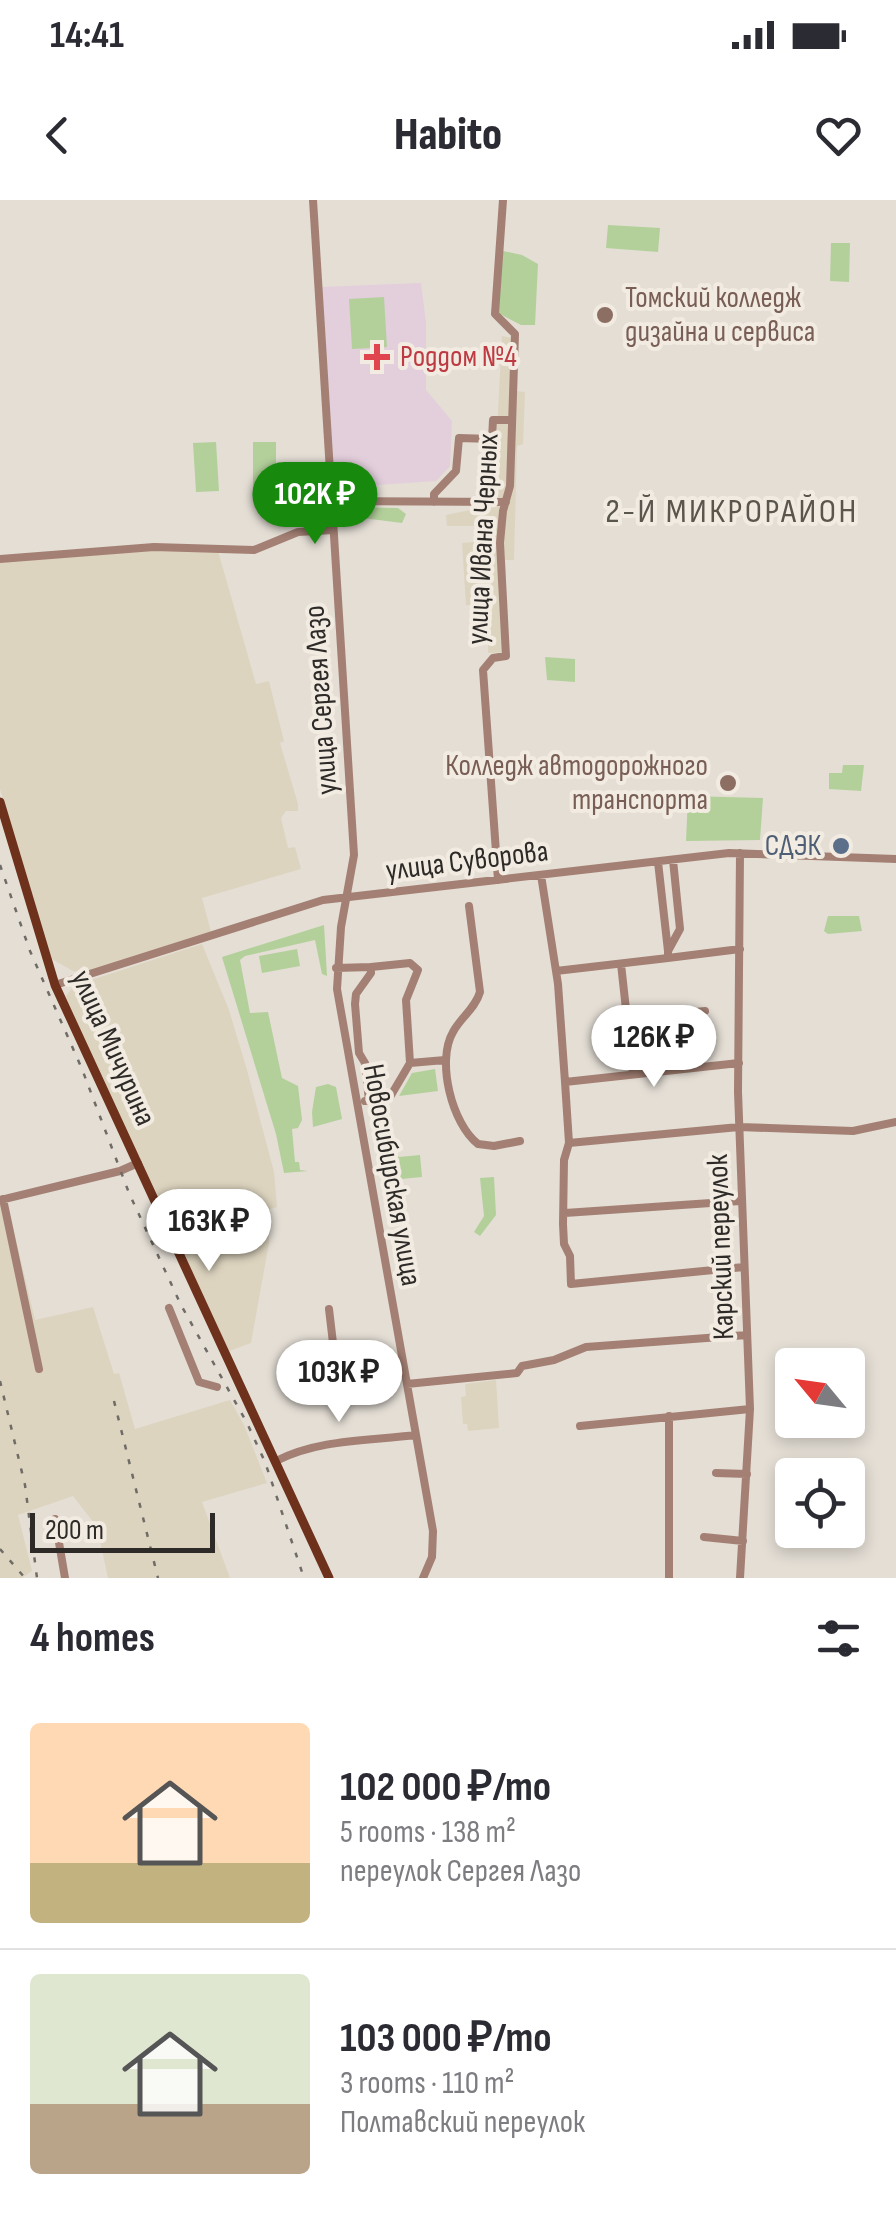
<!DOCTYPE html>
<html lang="en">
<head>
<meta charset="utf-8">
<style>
	body { margin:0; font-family:"Sofia Sans Condensed",sans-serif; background:#f2f2f3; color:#2b2b33; height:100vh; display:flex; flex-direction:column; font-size:38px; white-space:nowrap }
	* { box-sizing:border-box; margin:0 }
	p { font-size:32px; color:#7c7c81 }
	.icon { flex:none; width:55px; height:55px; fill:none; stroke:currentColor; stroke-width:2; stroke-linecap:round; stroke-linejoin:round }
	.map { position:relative; height:1378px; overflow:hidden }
	.details { display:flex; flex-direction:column; background:#fff; flex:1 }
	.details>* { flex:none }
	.needle { width:65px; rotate:299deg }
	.controls { position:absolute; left:775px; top:1148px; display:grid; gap:20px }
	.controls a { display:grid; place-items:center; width:90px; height:90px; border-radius:10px; background:#fff; box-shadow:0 5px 15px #0003; font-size:50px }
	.scale { position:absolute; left:30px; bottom:25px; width:185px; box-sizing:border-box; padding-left:10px; border:5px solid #2d2a27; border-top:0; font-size:28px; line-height:35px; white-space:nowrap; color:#2d2a27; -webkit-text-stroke:8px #f2ebe2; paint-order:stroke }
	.price { position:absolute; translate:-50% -85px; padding:0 22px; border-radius:35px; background:#fff; color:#222; font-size:32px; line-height:65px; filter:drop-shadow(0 2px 5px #0008) }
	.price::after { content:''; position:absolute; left:50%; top:60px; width:30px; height:22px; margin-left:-15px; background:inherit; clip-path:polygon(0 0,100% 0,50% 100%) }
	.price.active { background:#178a0d; color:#fff }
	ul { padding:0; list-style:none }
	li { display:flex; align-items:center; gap:30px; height:250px; padding:0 30px }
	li+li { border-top:2px solid #e1e1e2 }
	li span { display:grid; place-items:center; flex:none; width:280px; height:200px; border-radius:10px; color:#555 }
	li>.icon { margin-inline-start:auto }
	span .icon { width:120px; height:120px; fill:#fffc; stroke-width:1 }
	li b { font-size:42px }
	h2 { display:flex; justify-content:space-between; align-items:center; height:120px; padding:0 30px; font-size:42px }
	.status { display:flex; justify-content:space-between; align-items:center; height:70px; padding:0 50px; background:#fff; direction:ltr }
	.status svg { height:28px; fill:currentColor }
	header { display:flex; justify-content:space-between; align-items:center; height:130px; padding:0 30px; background:#fff; font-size:45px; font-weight:800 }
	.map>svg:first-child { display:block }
</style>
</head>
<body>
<div class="status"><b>14:41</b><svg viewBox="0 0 49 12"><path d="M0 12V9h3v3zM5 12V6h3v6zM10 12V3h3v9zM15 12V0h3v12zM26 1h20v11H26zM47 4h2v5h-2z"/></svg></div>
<header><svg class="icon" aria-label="back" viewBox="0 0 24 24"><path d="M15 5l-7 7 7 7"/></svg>Habito<svg class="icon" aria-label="heart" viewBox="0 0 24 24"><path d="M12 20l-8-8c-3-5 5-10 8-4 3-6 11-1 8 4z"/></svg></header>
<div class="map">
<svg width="896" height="1378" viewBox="0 0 896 1378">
	<rect width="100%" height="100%" fill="#e4ded5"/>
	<path fill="#ddd4bf" d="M 502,136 L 517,139 L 515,191 L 525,192 L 523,244 L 517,246 L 514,360 L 505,360 L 508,452 L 488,453 L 488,405 L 466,405 L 462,343 L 484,341 L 486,326 L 447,326 L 446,315 L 475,309 L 479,304 L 493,304 Z
		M 155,350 L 218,351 L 256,484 L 269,481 L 284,541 L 280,543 L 298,604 L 298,611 L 286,611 L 281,618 L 288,648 L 295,647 L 301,669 L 202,698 L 211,732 L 83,773 L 73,771 L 52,759 L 0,589 L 0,362 Z
		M 202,744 L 229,810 L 247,870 L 274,972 L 277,1007 L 267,1010 L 269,1043 L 251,1143 L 229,1151 L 76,827 L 66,796 L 73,787 L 85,782 Z
		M 7,1002 L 35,1120 L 93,1107 L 114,1174 L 119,1173 L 135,1229 L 230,1200 L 244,1225 L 267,1283 L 202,1302 L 230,1378 L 108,1378 L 97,1327 L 73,1296 L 18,1315 L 32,1371 L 22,1378 L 0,1378 L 0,1004 Z
		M 496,1180 L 499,1228 L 468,1231 L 467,1224 L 463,1224 L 461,1197 L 466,1196 L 465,1184 Z"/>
	<path fill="#e3cedc" d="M 421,83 L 426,123 L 426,190 L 452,221 L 450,266 L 436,281 L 335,288 L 322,87 Z"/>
	<path fill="#b3d09b" d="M 608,25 L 660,28 L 658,52 L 606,48 Z
		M 831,43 L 850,43 L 849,82 L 830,81 Z
		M 503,51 L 522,55 L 538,64 L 535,125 L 521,125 L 498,113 Z
		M 384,97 L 387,147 L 352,149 L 349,99 Z
		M 216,242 L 219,291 L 196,292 L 193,243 Z
		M 253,242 L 276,242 L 276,293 L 253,293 Z
		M 352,307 L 398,308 L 406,314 L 402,323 L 355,317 Z
		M 545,457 L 575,459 L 575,482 L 547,480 Z
		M 843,565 L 864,565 L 861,591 L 829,589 L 829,573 L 842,573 Z
		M 688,596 L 763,598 L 760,640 L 686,641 Z
		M 828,716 L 859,716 L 862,731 L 828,734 L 824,731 Z
		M 324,725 L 327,776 L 322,774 L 315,740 L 245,756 L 240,760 L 250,813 L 268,812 L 282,878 L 298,886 L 302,920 L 298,928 L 292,929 L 295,962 L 299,962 L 300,970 L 308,971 L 284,973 L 276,934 L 222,757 Z
		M 297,749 L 300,766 L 262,773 L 259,756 Z
		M 435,869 L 438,891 L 399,896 L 412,873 Z
		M 328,884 L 336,887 L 342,919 L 313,927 L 312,912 L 316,887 Z
		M 393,945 L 399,957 L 420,955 L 422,977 L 391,980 L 389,959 L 379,959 L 377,946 Z
		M 494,977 L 496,1015 L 480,1036 L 474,1032 L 484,1016 L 480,978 Z"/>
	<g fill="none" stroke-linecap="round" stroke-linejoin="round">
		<path stroke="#a48074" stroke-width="8" d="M 313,0 L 354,655 L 341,727 L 337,789 L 433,1331 L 432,1357 L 423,1378
			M 331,301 L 506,302
			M 434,302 L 434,294 L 456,271 L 459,238 L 492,239 L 493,220 L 511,220
			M 0,359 L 154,347 L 254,350 L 298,332 L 333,330
			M 740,653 L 738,892 L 750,1209 L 740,1378
			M 658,662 L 668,751
			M 541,675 L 558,784 L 565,882 L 569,943 L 564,960 L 563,1024 L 564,1044 L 570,1056 L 571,1084 L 744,1067
			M 498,680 L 483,470 L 493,458 L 506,456 L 500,343 L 503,311 L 510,286 L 515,134 L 495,114 L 503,0
			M 469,706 L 480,792 C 475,809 461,817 453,832 C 436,861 452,924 478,944 L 494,946 L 520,941
			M 668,758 L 740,749
			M 621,764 L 633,873
			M 371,767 L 410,763 L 418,770 L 406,800 L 410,863
			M 336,768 L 371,767 L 371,773 L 356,794 L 355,804 L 359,853 L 365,863 L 369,901
			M 556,771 L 668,758 L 668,751 L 680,729 L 673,660
			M 55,785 L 323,700 L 729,653 L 896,659
			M 628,819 L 705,811
			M 565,882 L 739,863
			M 365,901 L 390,897 L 410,863 L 445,860
			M 569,943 L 739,927 L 853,931 L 896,922
			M 3,999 L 39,1169
			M 0,1000 L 120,971 L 138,963
			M 565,1013 L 740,1001
			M 169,1108 L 199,1182 L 217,1187
			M 329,1109 L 337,1177 L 346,1181 L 403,1168
			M 407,1184 L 517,1173 L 522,1166 L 554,1160 L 586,1147 L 747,1135
			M 580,1226 L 750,1209
			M 276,1261 C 319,1239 368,1241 416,1235
			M 716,1273 L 747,1274
			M 55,1319 L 65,1378
			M 704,1337 L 743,1341
			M 669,1378 L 669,1216"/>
		<path stroke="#6d311c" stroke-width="9" d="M 0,602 L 55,785 L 329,1378"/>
		<path stroke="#6f6b66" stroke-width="2.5" stroke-dasharray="5 10" stroke-linecap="butt" d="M 0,665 L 30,751 L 82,869 L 129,993 L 181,1105 L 247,1223 L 265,1262 L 304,1378
			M 0,1181 L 25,1285 L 37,1378
			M 114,1201 L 158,1378
			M 0,1349 L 25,1378"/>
	</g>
	<g fill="#8d6e63" stroke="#f2ebe2" stroke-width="4">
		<circle cx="605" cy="115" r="10"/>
		<circle cx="728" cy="583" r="10"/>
	</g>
	<path fill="#e0444e" stroke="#f2ebe2" stroke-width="4" d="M372 142h10v10h10v10h-10v10h-10v-10h-10v-10h10z"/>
	<circle fill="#5c6f8a" stroke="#f2ebe2" stroke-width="4" cx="841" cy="646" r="10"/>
	<g text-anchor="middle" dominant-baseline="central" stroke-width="8" stroke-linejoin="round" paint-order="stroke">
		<g font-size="30" fill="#785e54" stroke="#f2ebe2" text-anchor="start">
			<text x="625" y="98">Томский колледж<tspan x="625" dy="34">дизайна и сервиса</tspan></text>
			<text x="708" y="566" text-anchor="end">Колледж автодорожного<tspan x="708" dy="34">транспорта</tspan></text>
		</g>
		<g font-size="30" fill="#be3a42" stroke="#f2ebe2" text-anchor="start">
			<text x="400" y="157">Роддом №4</text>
		</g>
		<g font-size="30" fill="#2d2a27" stroke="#f2ebe2">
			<text transform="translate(483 339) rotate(-87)">улица Ивана Черных</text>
			<text transform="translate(321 500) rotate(-94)">улица Сергея Лазо</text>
			<text transform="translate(467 661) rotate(-7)">улица Суворова</text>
			<text transform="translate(113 848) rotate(66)">улица Мичурина</text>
			<text transform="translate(392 975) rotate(80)">Новосибирская улица</text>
			<text transform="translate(721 1047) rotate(-92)">Карский переулок</text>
		</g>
		<g font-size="30" fill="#4e5e75" stroke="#f2ebe2" text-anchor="end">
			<text x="821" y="646">СДЭК</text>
		</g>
		<g font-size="35" letter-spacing="2.5" fill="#5a554d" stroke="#f2ebe2">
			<text x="732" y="311">2-Й МИКРОРАЙОН</text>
		</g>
	</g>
</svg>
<div class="controls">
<a><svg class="needle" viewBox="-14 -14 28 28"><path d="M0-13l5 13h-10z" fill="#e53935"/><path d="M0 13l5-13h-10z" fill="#7c7c81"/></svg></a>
<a><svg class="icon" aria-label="locate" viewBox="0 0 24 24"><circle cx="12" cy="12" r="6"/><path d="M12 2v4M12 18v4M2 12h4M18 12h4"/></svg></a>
</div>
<div class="scale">200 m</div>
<b class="price active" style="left:315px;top:347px">102K ₽</b>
<b class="price" style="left:654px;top:890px">126K ₽</b>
<b class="price" style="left:209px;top:1074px">163K ₽</b>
<b class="price" style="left:339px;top:1225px">103K ₽</b>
</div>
<section class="details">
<h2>4 homes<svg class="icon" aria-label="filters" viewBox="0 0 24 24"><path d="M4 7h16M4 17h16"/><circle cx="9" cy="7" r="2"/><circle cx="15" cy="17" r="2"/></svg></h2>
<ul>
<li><span style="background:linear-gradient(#ffd9b3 70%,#c2b280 0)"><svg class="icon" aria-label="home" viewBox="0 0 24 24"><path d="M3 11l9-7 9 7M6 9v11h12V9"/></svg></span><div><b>102 000 ₽/mo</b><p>5 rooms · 138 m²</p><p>переулок Сергея Лазо</p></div></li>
<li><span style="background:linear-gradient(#dfe7d0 65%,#b9a48a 0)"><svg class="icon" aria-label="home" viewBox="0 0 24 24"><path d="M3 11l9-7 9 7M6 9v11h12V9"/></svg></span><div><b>103 000 ₽/mo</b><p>3 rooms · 110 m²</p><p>Полтавский переулок</p></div></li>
</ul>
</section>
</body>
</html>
